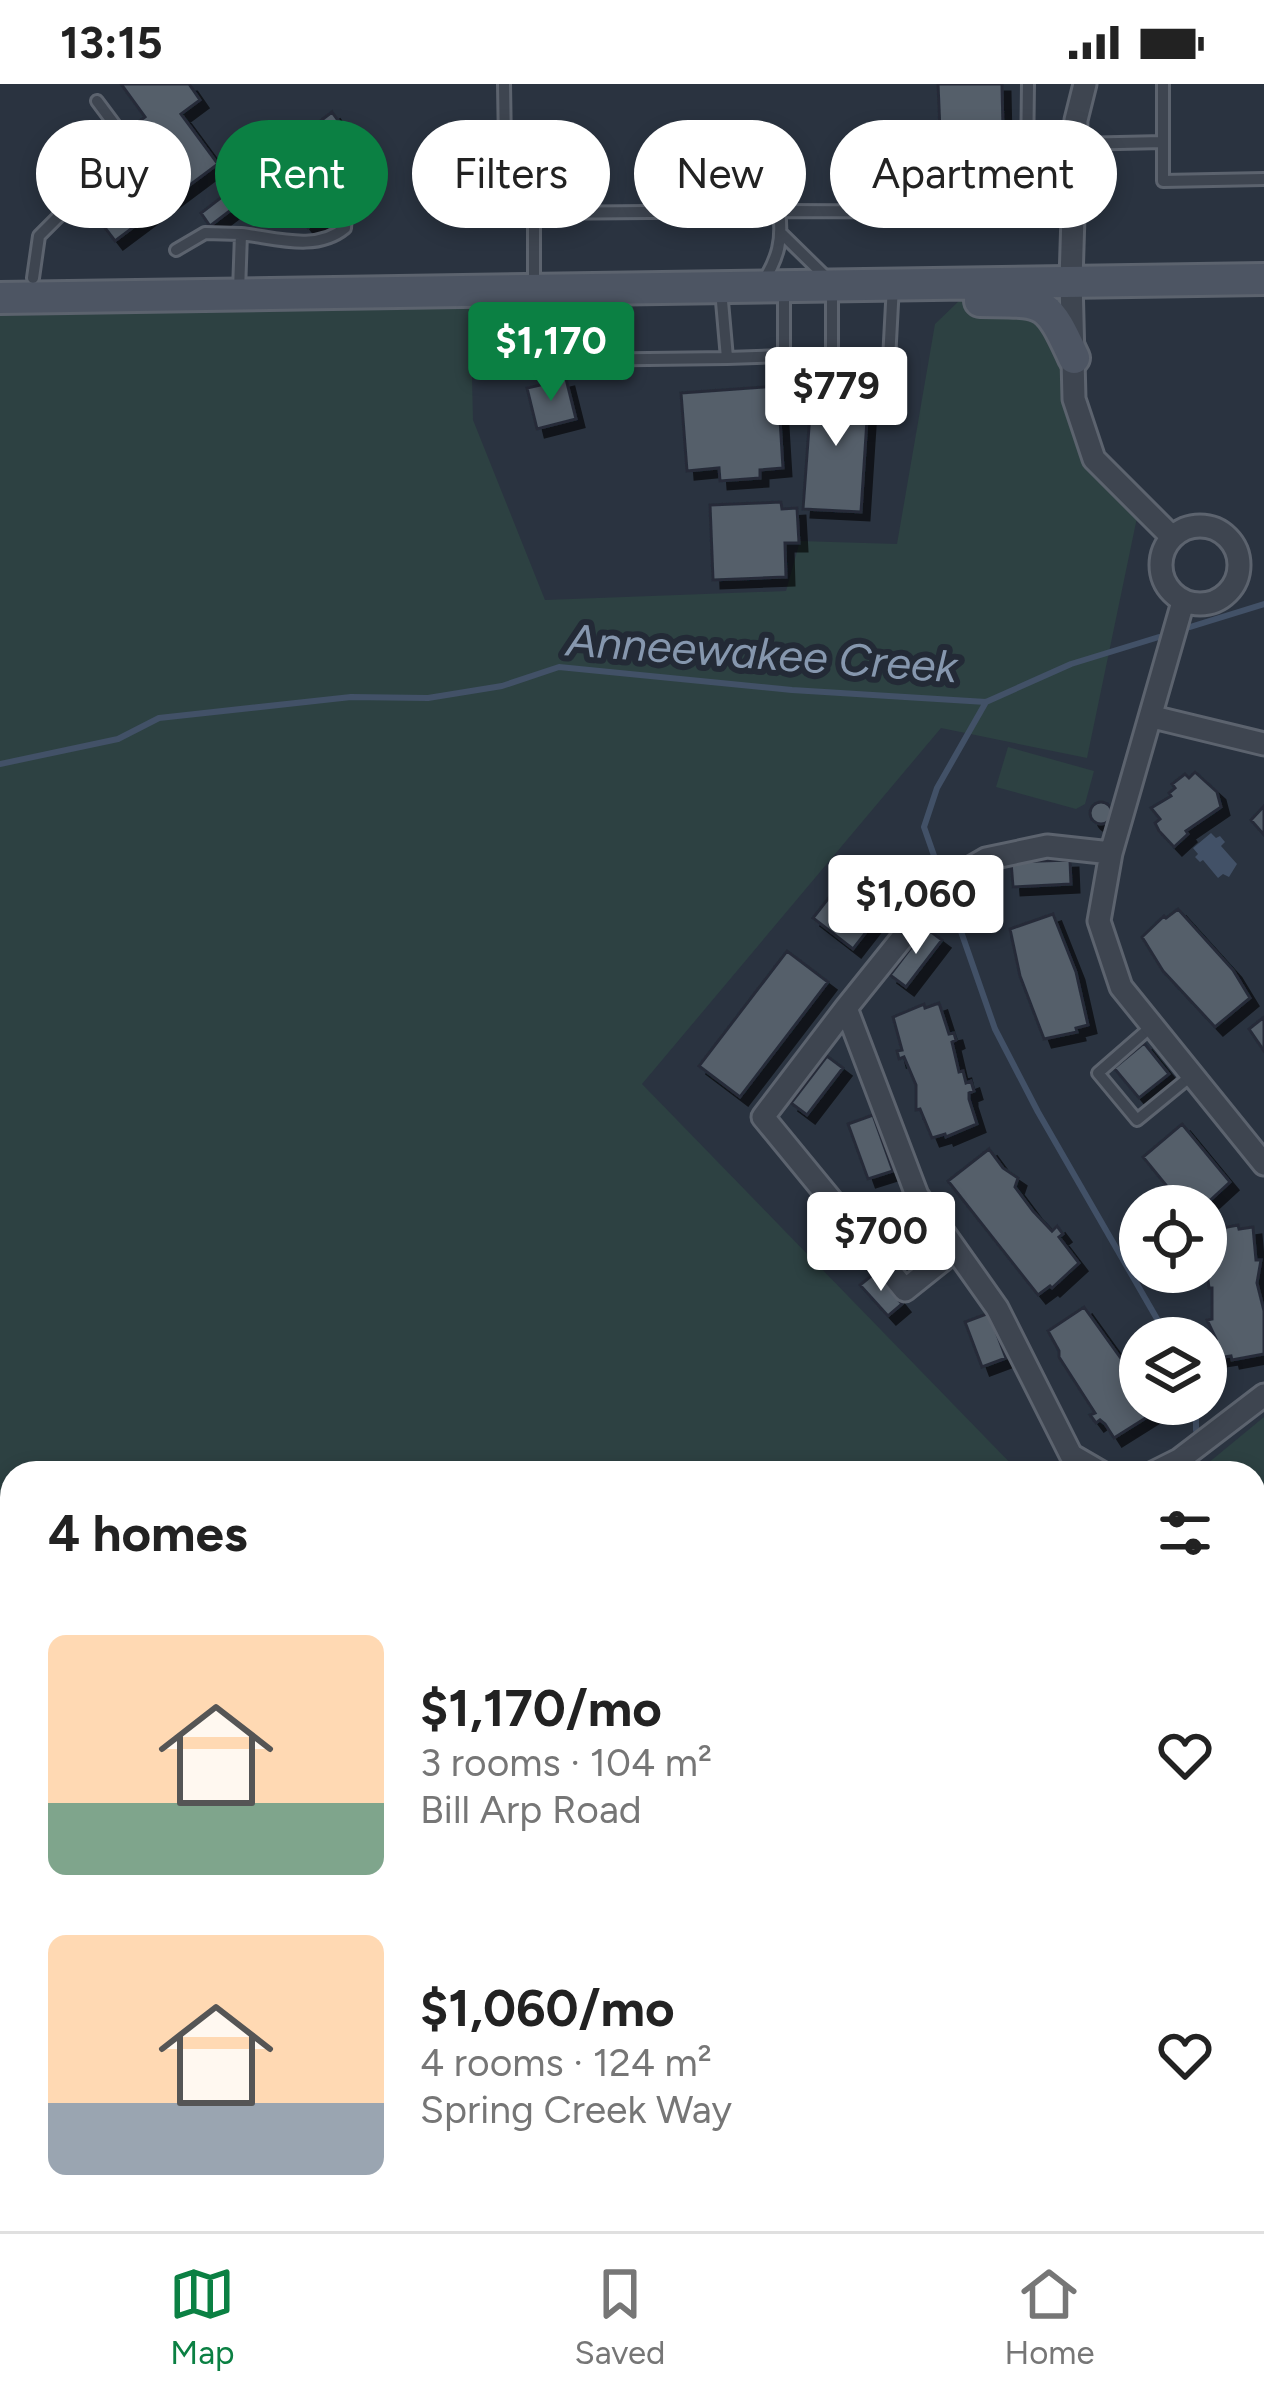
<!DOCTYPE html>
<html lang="en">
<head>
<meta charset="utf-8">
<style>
	body { margin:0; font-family:Figtree,sans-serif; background:#f6f6f6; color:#222; height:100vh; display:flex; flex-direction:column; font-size:45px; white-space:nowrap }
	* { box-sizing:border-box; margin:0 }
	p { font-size:39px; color:#767676 }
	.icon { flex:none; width:66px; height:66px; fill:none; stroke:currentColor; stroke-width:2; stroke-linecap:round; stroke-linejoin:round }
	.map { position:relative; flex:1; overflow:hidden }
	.sheet { position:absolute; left:0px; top:1377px; width:1266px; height:771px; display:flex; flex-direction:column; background:#fff; border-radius:36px 36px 0 0; box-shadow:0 6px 18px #0003 }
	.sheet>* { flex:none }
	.guide { position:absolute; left:36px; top:36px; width:1194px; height:108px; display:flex; gap:24px }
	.controls { position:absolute; left:1119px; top:1101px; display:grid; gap:24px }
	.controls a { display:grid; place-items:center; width:108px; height:108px; border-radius:50%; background:#fff; box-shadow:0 6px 18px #0003; font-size:60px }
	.price { position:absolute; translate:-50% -102px; padding:0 27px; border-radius:12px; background:#fff; color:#222; font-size:39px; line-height:78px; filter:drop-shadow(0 3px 6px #0008) }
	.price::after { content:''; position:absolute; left:50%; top:72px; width:36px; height:27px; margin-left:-18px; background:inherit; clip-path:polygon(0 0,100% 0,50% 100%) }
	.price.active { background:#0b8043; color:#fff }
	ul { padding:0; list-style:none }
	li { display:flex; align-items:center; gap:36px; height:300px; padding:0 48px }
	li span { display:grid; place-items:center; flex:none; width:336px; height:240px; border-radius:18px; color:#555 }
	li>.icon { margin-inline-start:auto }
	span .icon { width:144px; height:144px; fill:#fffc; stroke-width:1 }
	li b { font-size:51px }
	h2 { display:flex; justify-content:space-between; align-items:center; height:144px; padding:0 48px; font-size:51px }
	.pill { padding:0 42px; border-radius:54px; background:#fff; box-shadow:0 6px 18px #0003; font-size:42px; line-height:108px }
	.pill.active { background:#0b8043; color:#fff }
	.status { display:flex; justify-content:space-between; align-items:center; height:84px; padding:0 60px; background:#fff; direction:ltr }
	.status svg { height:33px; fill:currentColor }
	.dock { display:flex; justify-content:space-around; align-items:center; height:168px; border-top:3px solid #e0e0e0; background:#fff; font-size:33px; color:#767676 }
	.dock a { display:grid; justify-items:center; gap:6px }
	.dock .active { color:#0b8043 }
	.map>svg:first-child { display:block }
</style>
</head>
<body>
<div class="status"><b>13:15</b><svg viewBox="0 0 49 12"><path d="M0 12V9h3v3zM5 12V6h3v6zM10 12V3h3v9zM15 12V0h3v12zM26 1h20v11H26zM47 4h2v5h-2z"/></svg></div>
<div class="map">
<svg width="1264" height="2147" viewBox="0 0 1264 2147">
	<defs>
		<filter id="shadow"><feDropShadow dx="8" dy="8" stdDeviation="0" flood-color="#0009"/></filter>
	</defs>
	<rect width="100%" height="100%" fill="#2a3340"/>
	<path fill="#2d4142" d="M 470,209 L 473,336 L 545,516 L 786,507 L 800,457 L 897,460 L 935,240 L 960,216 L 1037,218 L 1054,232 L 1094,375 L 1139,424 L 1087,674 L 941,644 L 642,1000 L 1020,1389 L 12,1389 L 12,1939 L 0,1940 L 0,214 Z
		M 1008,663 L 1094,687 L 1085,720 L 1076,725 L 996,703 Z
		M 1264,1333 L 1264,2048 L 1254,2036 L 1254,1389 L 1196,1389 Z"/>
	<path fill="#425167" d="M 1211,749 L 1216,754 L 1220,752 L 1225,758 L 1221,762 L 1237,780 L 1229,793 L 1223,790 L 1218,794 L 1203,776 L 1200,778 L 1195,773 L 1198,770 L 1193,764 Z"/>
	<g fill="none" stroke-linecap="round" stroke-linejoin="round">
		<path stroke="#425167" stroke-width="6" d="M 1190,543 L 1264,520
			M 0,680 L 118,655 L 159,634 L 351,613 L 428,614 L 502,602 L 559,583 L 792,606 L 986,618 L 1071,580 L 1159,553
			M 939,786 L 924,743 L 937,704 L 986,618
			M 950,816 L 995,945 L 1038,1028 L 1168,1254
			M 1196,1320 L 1196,1346
			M 1194,1389 L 1196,1369"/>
	</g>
	<path fill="#545e6b" stroke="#252c38" stroke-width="3" filter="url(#shadow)" d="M 121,0 L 189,0 L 200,16 L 181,30 L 218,80 L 115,157 L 99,136 L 181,75 L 158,44 L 143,55 L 133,42 L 145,33 Z
		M 938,0 L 1002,0 L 1003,45 L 940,47 Z
		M 332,28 L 348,50 L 291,94 L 321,134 L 308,144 L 280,108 L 270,115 L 261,103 L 210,142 L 201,129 Z
		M 566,295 L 576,335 L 537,345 L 527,304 Z
		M 778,302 L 783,384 L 760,386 L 760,394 L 720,397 L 719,384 L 687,387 L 681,309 Z
		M 812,302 L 869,305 L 861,428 L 803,425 Z
		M 781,418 L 782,425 L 797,424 L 799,459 L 785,459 L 786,493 L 713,496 L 710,421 Z
		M 1195,688 L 1217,708 L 1221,723 L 1186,747 L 1188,750 L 1174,763 L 1159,747 L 1155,739 L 1160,735 L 1151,724 L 1171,712 L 1169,709 L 1175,704 L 1172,700 L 1185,690 L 1189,694 Z
		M1090 729a11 11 0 1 1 22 0a11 11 0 1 1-22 0Z
		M 1264,722 L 1264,751 L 1251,736 Z
		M 859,775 L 899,806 L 853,865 L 813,834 Z
		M 1070,776 L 1071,800 L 1013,803 L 1011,778 Z
		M 1178,825 L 1233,886 L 1250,914 L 1215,943 L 1163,887 L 1142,853 L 1164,832 L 1166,834 Z
		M 1053,830 L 1076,888 L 1088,941 L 1076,944 L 1077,948 L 1044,955 L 1020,892 L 1010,845 Z
		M 926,844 L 942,856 L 906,903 L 890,891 Z
		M 787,867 L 828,898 L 740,1013 L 699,982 Z
		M 939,919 L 949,950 L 954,949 L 956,956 L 952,958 L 959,988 L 963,987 L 966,999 L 971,997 L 974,1007 L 969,1009 L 969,1015 L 977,1040 L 946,1053 L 945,1050 L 932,1054 L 920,1025 L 916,1026 L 916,1001 L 904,973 L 899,975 L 897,967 L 902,966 L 893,933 L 924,920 L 925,924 Z
		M 1264,933 L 1264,967 L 1249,945 Z
		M 1144,959 L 1169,990 L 1139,1014 L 1114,984 Z
		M 827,972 L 843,984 L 807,1031 L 791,1019 Z
		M 873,1031 L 893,1087 L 868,1095 L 848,1040 Z
		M 1182,1040 L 1230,1098 L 1204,1122 L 1183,1122 L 1143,1073 Z
		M 989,1065 L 1003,1084 L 1018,1094 L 1015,1103 L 1033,1127 L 1052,1147 L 1057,1142 L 1063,1150 L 1059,1153 L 1079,1179 L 1052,1204 L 1050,1202 L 1038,1211 L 948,1097 Z
		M 912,1128 L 935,1158 L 919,1170 L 896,1141 Z
		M 1238,1141 L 1239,1145 L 1253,1143 L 1256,1176 L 1261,1176 L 1257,1199 L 1264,1227 L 1264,1270 L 1232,1276 L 1231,1272 L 1218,1274 L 1216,1255 L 1207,1236 L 1212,1235 L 1212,1204 L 1209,1204 L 1207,1189 L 1202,1188 L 1207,1181 L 1206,1147 Z
		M 876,1188 L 902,1220 L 888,1232 L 860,1201 Z
		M 1084,1223 L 1140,1301 L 1140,1320 L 1149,1320 L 1152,1330 L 1114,1354 L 1105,1340 L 1100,1336 L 1096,1339 L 1090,1331 L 1095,1329 L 1059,1273 L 1059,1267 L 1048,1247 Z
		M 989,1229 L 1006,1274 L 982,1283 L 965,1238 Z
		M 7,1978 L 12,1992 L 12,2010 L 0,2015 L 0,1981 Z
		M 235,2136 L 263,2136 L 256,2147 L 232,2147 Z
		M 282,2136 L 305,2136 L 313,2141 L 317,2136 L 333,2147 L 275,2147 Z
		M 671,2136 L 714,2136 L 708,2147 L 689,2147 Z
		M 982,2136 L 1026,2136 L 1013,2147 L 991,2147 Z"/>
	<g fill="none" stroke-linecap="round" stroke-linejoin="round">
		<defs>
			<path id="service" d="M 504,0 L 505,61 L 527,92 L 534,129 L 779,127
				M 1163,58 L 1163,97 L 1264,95
				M 1075,60 L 1163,58 L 1163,0
				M 1027,77 L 1028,0
				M 534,129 L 534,204
				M 241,150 C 276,154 316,168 345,144 L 347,119 L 322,89
				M 782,150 L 832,199 L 832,275 L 889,276 L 893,201
				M 176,166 L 205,149 L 241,150 L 239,207
				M 33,194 L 39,152 L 67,124 L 138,72 L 97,17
				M 763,198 C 778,174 783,156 779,127 L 1008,128 L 1024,114 L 1027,77 L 1075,76
				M 721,206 L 727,274 L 784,272 L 784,206
				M 544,211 L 557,267 L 570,276 L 727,274
				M 1152,942 L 1098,989 L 1137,1036 L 1192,991"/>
			<path id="minor" d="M 1085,0 L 1076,36 L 1071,196 L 1074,315 L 1094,375 L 1172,453
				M1161 481a39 39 0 1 1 78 0a39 39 0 1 1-78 0Z
				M 1183,518 L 1111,769 L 1099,837 L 1121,903 L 1264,1080
				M 1153,633 L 1264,660
				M 846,924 L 763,1033 L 905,1206 L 955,1166
				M 1102,1389 L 1071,1371 L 997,1224 L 917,1111 L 846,924 L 948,797 L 986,775 L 1047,762 L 1111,769
				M 1153,1389 L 1179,1376 L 1264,1311
				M 1254,1569 L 1264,1574
				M 0,2070 L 12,2062
				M 393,2136 L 411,2147
				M 1188,2136 L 1197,2147
				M 528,2147 L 534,2136
				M 1084,2147 L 1098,2136"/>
			<path id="secondary" d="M 0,214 L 1264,195
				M 980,217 C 1045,218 1046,213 1074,274"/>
		</defs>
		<use href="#service" stroke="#5c636e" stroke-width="16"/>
		<use href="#minor" stroke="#5c636e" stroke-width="27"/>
		<use href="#secondary" stroke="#5c636e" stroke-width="36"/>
		<use href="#service" stroke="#3e4550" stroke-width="10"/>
		<use href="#minor" stroke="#3e4550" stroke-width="21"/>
		<use href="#secondary" stroke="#4d5563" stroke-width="30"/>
	</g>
	<g text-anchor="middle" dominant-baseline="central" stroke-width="12" stroke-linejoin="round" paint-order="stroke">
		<g font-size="45" font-style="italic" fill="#8697ae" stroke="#232a36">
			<text transform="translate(762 569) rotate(4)">Anneewakee Creek</text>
		</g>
	</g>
</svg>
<div class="controls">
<a><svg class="icon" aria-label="locate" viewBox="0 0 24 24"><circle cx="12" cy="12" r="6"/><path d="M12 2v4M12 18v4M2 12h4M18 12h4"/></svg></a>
<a><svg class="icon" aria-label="layers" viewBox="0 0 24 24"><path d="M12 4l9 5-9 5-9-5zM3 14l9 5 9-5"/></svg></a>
</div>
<b class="price active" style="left:551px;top:320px">$1,170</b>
<b class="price" style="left:836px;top:365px">$779</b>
<b class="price" style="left:916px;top:873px">$1,060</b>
<b class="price" style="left:881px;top:1210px">$700</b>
<div class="guide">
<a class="pill">Buy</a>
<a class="pill active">Rent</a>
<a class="pill">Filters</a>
<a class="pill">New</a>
<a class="pill">Apartment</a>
</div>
<section class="sheet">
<h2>4 homes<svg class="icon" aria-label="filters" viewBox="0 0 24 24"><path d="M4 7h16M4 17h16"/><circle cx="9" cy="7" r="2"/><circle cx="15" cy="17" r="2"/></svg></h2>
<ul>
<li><span style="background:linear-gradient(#ffd9b3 70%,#7fa58c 0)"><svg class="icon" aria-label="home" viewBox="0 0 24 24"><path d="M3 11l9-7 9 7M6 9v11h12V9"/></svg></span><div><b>$1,170/mo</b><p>3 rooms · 104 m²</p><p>Bill Arp Road</p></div><svg class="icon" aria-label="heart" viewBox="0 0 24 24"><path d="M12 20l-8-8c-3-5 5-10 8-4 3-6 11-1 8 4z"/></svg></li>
<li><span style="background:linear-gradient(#ffd9b3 70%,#9aa5b1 0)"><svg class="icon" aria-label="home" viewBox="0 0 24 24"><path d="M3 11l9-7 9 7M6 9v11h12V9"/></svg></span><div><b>$1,060/mo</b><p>4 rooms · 124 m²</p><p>Spring Creek Way</p></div><svg class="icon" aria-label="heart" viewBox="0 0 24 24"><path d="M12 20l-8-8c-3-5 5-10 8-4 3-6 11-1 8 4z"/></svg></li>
</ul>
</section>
</div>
<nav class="dock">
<a class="active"><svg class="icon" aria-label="map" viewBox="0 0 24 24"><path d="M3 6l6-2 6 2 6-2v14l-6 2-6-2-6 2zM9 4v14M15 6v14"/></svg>Map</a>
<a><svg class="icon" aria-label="saved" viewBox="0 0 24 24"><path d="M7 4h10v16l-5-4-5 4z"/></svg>Saved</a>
<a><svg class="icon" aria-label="home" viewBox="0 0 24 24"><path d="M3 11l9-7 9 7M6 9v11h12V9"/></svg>Home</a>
</nav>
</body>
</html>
